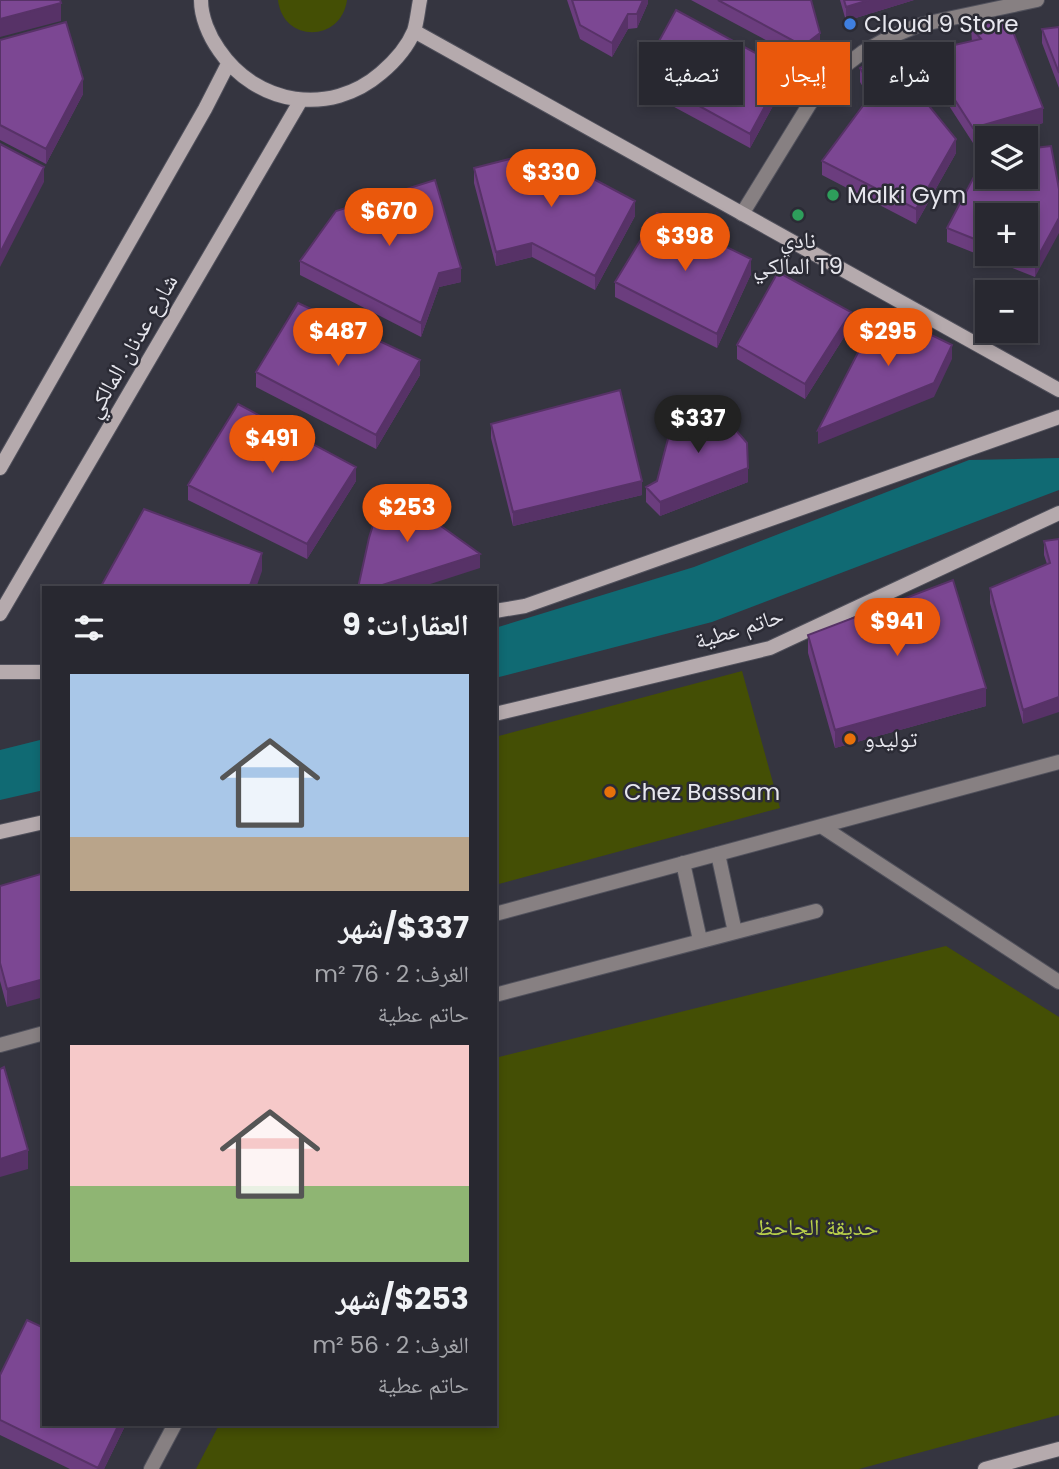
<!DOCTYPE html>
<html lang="ar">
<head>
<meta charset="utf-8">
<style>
	body { margin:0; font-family:Poppins,"Noto Naskh Arabic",sans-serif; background:#34343c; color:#f1f3f6; direction:rtl; height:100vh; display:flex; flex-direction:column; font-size:26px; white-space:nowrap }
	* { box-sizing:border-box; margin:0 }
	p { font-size:23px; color:#a5a6ab }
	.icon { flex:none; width:38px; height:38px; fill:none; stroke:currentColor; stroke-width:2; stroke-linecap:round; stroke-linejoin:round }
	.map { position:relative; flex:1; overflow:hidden; direction:ltr }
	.side { position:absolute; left:42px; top:586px; width:455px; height:840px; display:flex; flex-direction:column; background:#282830; border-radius:0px; box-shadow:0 4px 10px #0003,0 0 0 2px #44444c; direction:rtl }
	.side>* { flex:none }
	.guide { position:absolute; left:518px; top:42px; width:436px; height:63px; direction:rtl; display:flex; gap:14px }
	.controls { position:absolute; left:975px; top:126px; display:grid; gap:14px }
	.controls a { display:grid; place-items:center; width:63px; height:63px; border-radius:0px; background:#282830; box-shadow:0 4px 10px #0003,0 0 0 2px #44444c; font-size:35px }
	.price { position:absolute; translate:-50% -60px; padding:0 16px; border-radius:24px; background:#ea580c; color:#fff; font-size:23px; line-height:46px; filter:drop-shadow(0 2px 4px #0008) }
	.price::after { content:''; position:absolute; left:50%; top:42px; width:21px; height:16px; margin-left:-10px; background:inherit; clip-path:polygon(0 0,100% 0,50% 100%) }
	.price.on { background:#222; color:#fff }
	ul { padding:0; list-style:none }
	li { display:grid; align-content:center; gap:14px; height:371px; padding:0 28px }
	li span { display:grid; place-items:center; height:217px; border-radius:0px; color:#555 }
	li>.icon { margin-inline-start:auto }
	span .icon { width:126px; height:126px; fill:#fffc; stroke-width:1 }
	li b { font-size:30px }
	h2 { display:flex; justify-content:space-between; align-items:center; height:84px; padding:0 28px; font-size:30px }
	.tag { padding:0 24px; border-radius:0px; background:#282830; box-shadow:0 4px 10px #0003,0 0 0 2px #44444c; font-size:24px; line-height:63px }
	.tag.on { background:#ea580c; color:#fff }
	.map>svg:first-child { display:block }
</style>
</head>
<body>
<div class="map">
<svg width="1059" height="1469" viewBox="0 0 1059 1469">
	<rect width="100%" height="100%" fill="#353540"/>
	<path fill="#444f05" d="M 278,0 L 347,0 C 341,43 283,43 278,0 Z
		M 742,671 L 780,808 L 495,885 L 495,737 Z
		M 946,946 L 1059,1017 L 1059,1415 L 859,1469 L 196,1469 L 219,1425 L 495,1424 L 495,1058 Z"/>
	<path fill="#106a73" d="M 1059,458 L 1059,490 L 712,622 L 495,678 L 495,628 L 694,567 L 969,460 Z
		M 44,739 L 44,790 L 0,800 L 0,750 Z"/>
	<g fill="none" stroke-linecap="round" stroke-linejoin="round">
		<defs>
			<path id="lane" d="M 718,854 L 735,932
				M 683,863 L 700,940
				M 495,995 L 816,911"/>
			<path id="street" d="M 742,214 L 817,92 L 838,71 L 863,52 L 890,37 L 919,25 L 1037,0
				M 821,826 L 1059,982
				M 495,914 L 1059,762
				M 0,1045 L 44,1033
				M 151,1469 L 175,1424"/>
			<path id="secondary" d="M 201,0 C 201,17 209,36 219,50 C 256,105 330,117 381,73 C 394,62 407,48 414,31 C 417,22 418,10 420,0
				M 414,31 L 1059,390
				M 0,468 L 205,109 L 228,64
				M 495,611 L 525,606 L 1059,417
				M 0,614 L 301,100
				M 0,672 L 44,672
				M 495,714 L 770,648 L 1059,513
				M 0,832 L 44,822
				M 985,1469 L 1059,1449"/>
		</defs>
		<use href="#lane" stroke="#51515c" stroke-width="16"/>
		<use href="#street" stroke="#51515c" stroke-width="16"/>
		<use href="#secondary" stroke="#51515c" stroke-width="16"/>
		<use href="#lane" stroke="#878082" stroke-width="14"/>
		<use href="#street" stroke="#878082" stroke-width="14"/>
		<use href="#secondary" stroke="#b5aaad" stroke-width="14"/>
	</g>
	<path fill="#6b3d7e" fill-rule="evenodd" d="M 567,0 L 648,0 L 648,3 L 637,28 L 628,29 L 612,57 L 580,39 Z
		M 691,0 L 811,0 L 820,47 L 803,60 Z
		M 840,0 L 914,0 L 846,21 Z
		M 971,27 L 1043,123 L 973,143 L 924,67 L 924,52 L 972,42 Z
		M 1059,27 L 1059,88 L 1042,43 L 1042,29 Z
		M 0,40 L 83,94 L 46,164 L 0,140 Z
		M 860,68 L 956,153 L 916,224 L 822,175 L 822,161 L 869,97 L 860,82 Z
		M 641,74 L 785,84 L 750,148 L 641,89 Z
		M 474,168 L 635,216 L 595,290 L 532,257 L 496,266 L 474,183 Z
		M 1059,189 L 1035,277 L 947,242 L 947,228 ZM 987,215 L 1026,254 L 987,254 Z
		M 300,261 L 461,282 L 439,287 L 421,337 L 300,275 Z
		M 751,274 L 717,348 L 615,297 L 615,282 Z
		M 851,326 L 805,399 L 737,359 L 737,345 Z
		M 256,372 L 420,375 L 376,449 L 256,387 Z
		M 491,424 L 642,495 L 513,526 L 491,438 Z
		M 356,481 L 307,559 L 188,500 L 188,485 Z
		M 748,482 L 660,516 L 646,502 L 646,487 Z
		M 1059,539 L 1023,724 L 990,603 L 990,588 L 1047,564 L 1044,555 L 1044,541 Z
		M 808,635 L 986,706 L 835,748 L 808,653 Z
		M 44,873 L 7,1007 L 0,981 L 0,886 Z
		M 0,1375 L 44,1424 L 126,1424 L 104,1469 L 70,1469 L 0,1435 Z"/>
	<path fill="#573267" d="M 643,0 L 648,0 L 648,3 L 637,28 L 637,14 Z
		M 869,0 L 914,0 L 846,21 L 846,7 Z
		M 61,3 L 61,21 L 0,37 L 0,19 Z
		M 628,14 L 628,29 L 612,57 L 612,43 Z
		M 820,33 L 820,47 L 803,60 L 803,46 Z
		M 785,69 L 785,84 L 750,148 L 750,134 Z
		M 83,79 L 83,94 L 46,164 L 46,149 Z
		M 1043,108 L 1043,123 L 973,143 L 973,128 Z
		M 956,139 L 956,153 L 916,224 L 916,209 Z
		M 44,167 L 44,182 L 0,267 L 0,253 Z
		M 635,201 L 635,216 L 595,290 L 595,276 Z
		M 1059,218 L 1059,233 L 1035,277 L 1035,262 Z
		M 532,243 L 532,257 L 496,266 L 496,252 Z
		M 751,259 L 751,274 L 717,348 L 717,334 Z
		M 461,268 L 461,282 L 439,287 L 421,337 L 421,323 L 439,273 Z
		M 851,312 L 851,326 L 805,399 L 805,384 Z
		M 952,345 L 952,359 L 934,397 L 818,444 L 818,430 Z
		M 420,360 L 420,375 L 376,449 L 376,435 Z
		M 356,467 L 356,481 L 307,559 L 307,544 Z
		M 748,468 L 748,482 L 660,516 L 660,502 Z
		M 642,481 L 642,495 L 513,526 L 513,512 Z
		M 262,553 L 262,571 L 256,588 L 249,588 Z
		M 480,554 L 480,568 L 418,588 L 373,588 Z
		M 986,688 L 986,706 L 835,748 L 835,730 Z
		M 1059,697 L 1059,712 L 1023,724 L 1023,710 Z
		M 44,979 L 44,997 L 7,1007 L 7,989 Z
		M 28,1150 L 28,1169 L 0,1177 L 0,1159 Z
		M 119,1424 L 126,1424 L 104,1469 L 98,1469 Z"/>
	<path fill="#7c4793" stroke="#573267" stroke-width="2" d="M 0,0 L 60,0 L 61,3 L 0,19 Z
		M 572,0 L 643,0 L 637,14 L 628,14 L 612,43 L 580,25 Z
		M 718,0 L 811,0 L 820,33 L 803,46 Z
		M 844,0 L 869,0 L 846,7 Z
		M 676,10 L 785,69 L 750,134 L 641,74 Z
		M 1008,19 L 1043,108 L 973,128 L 924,52 L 981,39 L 971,27 Z
		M 66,22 L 83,79 L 46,149 L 0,125 L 0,40 Z
		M 1059,27 L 1059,73 L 1042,29 Z
		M 886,53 L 956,139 L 916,209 L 822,161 L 874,91 L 860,68 Z
		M 0,144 L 44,167 L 0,253 Z
		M 1051,146 L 1059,189 L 1059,218 L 1035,262 L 1012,254 L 1026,254 L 1026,215 L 987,215 L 987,244 L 947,228 L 986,154 L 987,154 L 987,177 L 1026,177 L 1026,149 Z
		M 541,151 L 635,201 L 595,276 L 532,243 L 496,252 L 474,168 Z
		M 435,180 L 461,268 L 439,273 L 421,323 L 300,261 L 336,211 Z
		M 657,213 L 751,259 L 717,334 L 615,282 Z
		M 778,272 L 851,312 L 805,384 L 737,345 Z
		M 298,303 L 420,360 L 376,435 L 256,372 Z
		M 880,310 L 952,345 L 934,383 L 818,430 Z
		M 620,390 L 642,481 L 513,512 L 491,424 Z
		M 238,404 L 356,467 L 307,544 L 188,485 Z
		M 676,408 L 735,429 L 747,443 L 748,468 L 660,502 L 646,487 L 657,481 Z
		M 385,486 L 480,554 L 373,588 L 358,588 L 369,538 Z
		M 144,509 L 262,553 L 249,588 L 100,588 Z
		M 1059,539 L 1059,697 L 1023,710 L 990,588 L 1050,563 L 1044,541 Z
		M 953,580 L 986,688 L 835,730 L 808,635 Z
		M 44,873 L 44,979 L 7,989 L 0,963 L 0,886 Z
		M 4,1067 L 28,1150 L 0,1159 L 0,1069 Z
		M 27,1320 L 44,1328 L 44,1424 L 119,1424 L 98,1468 L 0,1420 L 0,1375 Z"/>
	<circle fill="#3f7fe0" stroke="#2b2b35" stroke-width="2.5" cx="850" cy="24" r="7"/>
	<g fill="#2e9e5b" stroke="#2b2b35" stroke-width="2.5">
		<circle cx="833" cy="195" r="7"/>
		<circle cx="798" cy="215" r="7"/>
	</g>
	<g fill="#e8710a" stroke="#2b2b35" stroke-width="2.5">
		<circle cx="850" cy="739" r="7"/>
		<circle cx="610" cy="792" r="7"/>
	</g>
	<g text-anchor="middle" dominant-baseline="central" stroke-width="5" stroke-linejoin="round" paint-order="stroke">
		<g font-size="23" fill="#e7e7ee" stroke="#2b2b35" text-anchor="start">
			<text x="864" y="24">Cloud 9 Store</text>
			<text x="847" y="195">Malki Gym</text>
			<text x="798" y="240" text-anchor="middle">نادي<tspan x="798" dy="26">المالكي T9</tspan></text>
			<text x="864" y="739">توليدو</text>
			<text x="624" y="792">Chez Bassam</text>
		</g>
		<g font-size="23" fill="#e7e7ee" stroke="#2b2b35">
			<text transform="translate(131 346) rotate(-60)">شارع عدنان المالكي</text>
			<text transform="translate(739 628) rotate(-17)">حاتم عطية</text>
		</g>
		<g font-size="23" fill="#bad14a" stroke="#2b2b35">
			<text x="817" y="1227">حديقة الجاحظ</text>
		</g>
	</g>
</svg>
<div class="controls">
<a><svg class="icon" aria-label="layers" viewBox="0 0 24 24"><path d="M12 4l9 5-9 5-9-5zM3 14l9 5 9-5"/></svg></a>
<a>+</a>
<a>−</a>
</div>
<b class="price" style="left:551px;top:209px">$330</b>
<b class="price" style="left:389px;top:248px">$670</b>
<b class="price" style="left:685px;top:273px">$398</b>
<b class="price" style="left:338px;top:368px">$487</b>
<b class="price" style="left:888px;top:368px">$295</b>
<b class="price on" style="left:698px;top:455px">$337</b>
<b class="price" style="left:272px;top:475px">$491</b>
<b class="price" style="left:407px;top:544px">$253</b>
<b class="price" style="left:897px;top:658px">$941</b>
<div class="guide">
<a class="tag">شراء</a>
<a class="tag on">إيجار</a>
<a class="tag">تصفية</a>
</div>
<section class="side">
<h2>العقارات: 9<svg class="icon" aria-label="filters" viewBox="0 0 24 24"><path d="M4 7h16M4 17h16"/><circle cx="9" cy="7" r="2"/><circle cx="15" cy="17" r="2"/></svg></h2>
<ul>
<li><span style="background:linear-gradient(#a9c7e8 75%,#b9a48a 0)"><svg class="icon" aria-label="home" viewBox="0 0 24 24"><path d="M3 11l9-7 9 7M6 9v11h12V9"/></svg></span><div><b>$337/شهر</b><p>الغرف: 2 · 76 m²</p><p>حاتم عطية</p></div></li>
<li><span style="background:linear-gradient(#f6c9c9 65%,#8fb573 0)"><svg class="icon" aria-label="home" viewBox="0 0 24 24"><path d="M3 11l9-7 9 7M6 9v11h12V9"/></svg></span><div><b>$253/شهر</b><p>الغرف: 2 · 56 m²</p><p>حاتم عطية</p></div></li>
</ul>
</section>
</div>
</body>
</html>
